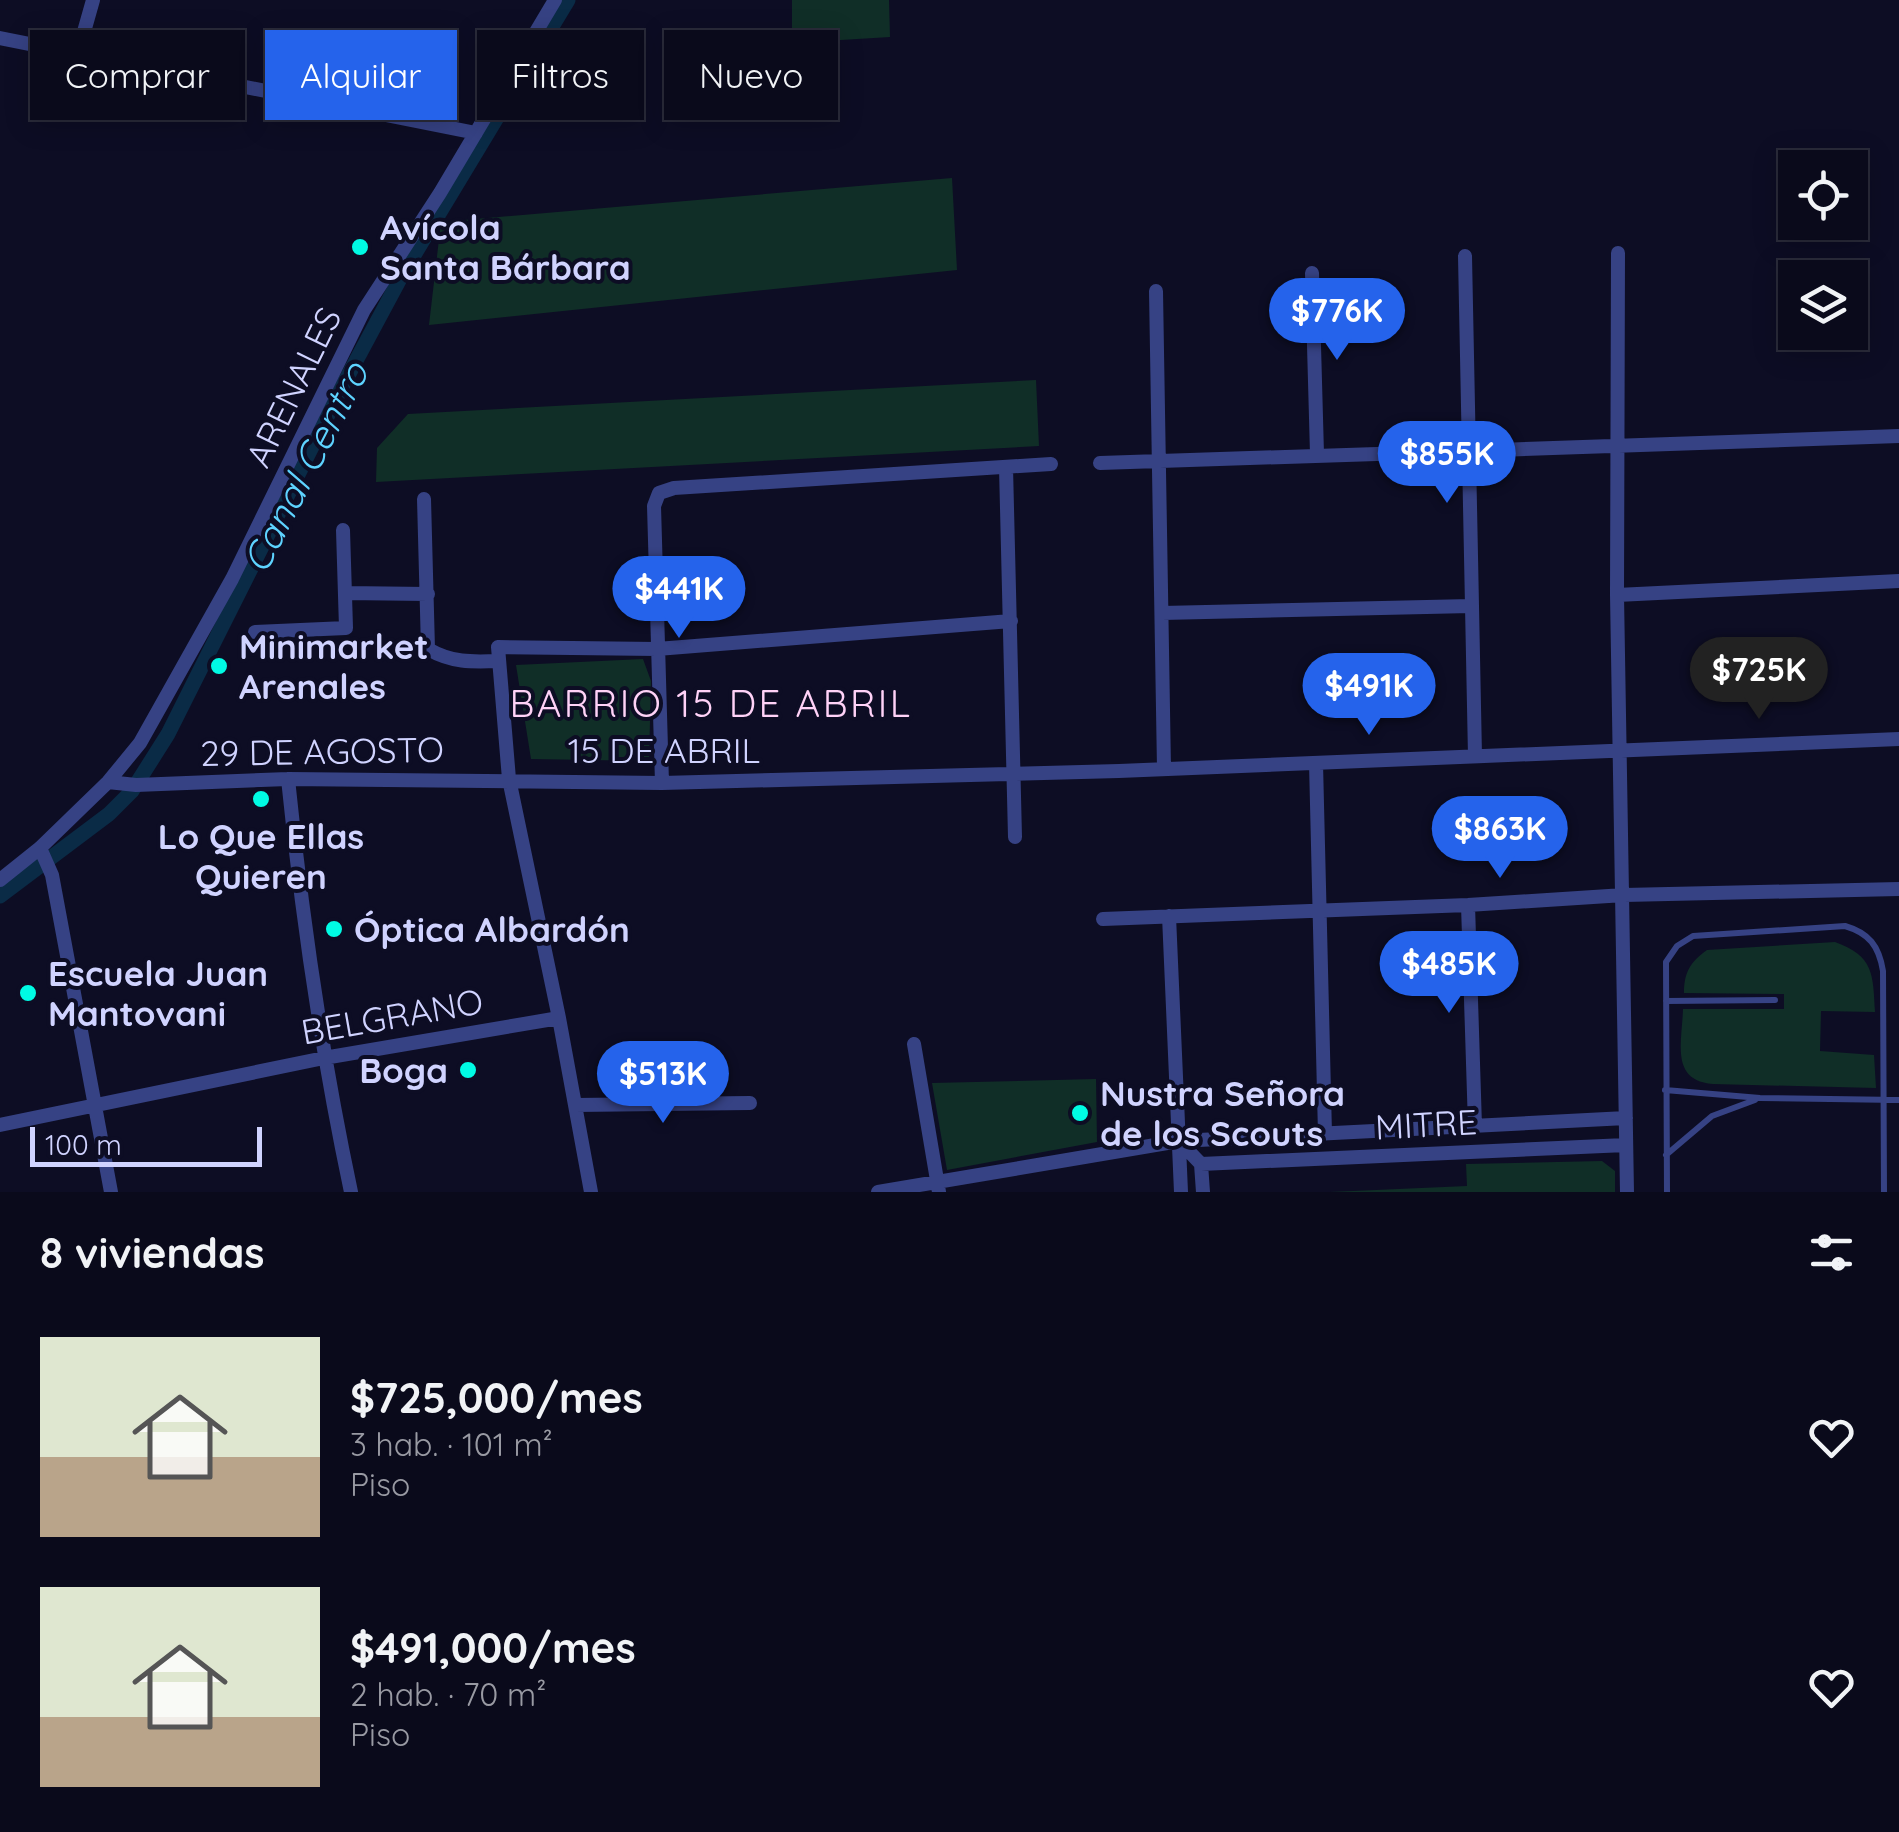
<!DOCTYPE html>
<html lang="es">
<head>
<meta charset="utf-8">
<style>
	body { margin:0; font-family:Quicksand,sans-serif; background:#181828; color:#f1f3f6; height:100vh; display:flex; flex-direction:column; font-size:38px; white-space:nowrap }
	* { box-sizing:border-box; margin:0 }
	p { font-size:32px; color:#999aa3 }
	.icon { flex:none; width:55px; height:55px; fill:none; stroke:currentColor; stroke-width:2; stroke-linecap:round; stroke-linejoin:round }
	.map { position:relative; height:1192px; overflow:hidden }
	.panel { display:flex; flex-direction:column; background:#0a0a1b; flex:1 }
	.panel>* { flex:none }
	.top-card { position:absolute; left:30px; top:30px; width:1000px; height:90px; display:flex; gap:20px }
	.tools { position:absolute; left:1778px; top:150px; display:grid; gap:20px }
	.tools a { display:grid; place-items:center; width:90px; height:90px; border-radius:0px; background:#0a0a1b; box-shadow:0 5px 25px #0003,0 0 0 2px #2a2b3a; font-size:50px }
	.scale { position:absolute; left:30px; bottom:25px; width:232px; box-sizing:border-box; padding-left:10px; border:5px solid #d0d3ff; border-top:0; font-size:28px; line-height:35px; white-space:nowrap; color:#d0d3ff; -webkit-text-stroke:8px #0d0d24; paint-order:stroke }
	.price { position:absolute; translate:-50% -85px; padding:0 22px; border-radius:35px; background:#2563eb; color:#fff; font-size:32px; line-height:65px; filter:drop-shadow(0 2px 5px #0008) }
	.price::after { content:''; position:absolute; left:50%; top:60px; width:30px; height:22px; margin-left:-15px; background:inherit; clip-path:polygon(0 0,100% 0,50% 100%) }
	.price.on { background:#222; color:#fff }
	ul { padding:0; list-style:none }
	li { display:flex; align-items:center; gap:30px; height:250px; padding:0 40px }
	li span { display:grid; place-items:center; flex:none; width:280px; height:200px; border-radius:0px; color:#555 }
	li>.icon { margin-inline-start:auto }
	span .icon { width:120px; height:120px; fill:#fffc; stroke-width:1 }
	li b { font-size:42px }
	h2 { display:flex; justify-content:space-between; align-items:center; height:120px; padding:0 40px; font-size:42px }
	.tag { padding:0 35px; border-radius:0px; background:#0a0a1b; box-shadow:0 5px 25px #0003,0 0 0 2px #2a2b3a; font-size:35px; line-height:90px }
	.tag.on { background:#2563eb; color:#fff }
	.map>svg:first-child { display:block }
</style>
</head>
<body>
<div class="map">
<svg width="1899" height="1192" viewBox="0 0 1899 1192">
	<rect width="100%" height="100%" fill="#0d0d24"/>
	<path fill="#102e27" d="M 792,0 L 889,0 L 890,37 L 792,43 Z
		M 952,178 L 957,270 L 429,325 L 441,222 Z
		M 1036,380 L 1039,446 L 376,482 L 377,448 L 408,414 Z
		M 643,659 L 651,681 L 649,761 L 531,759 L 516,665 Z
		M 1835,942 C 1874,956 1873,974 1875,1012 L 1821,1011 L 1820,1051 L 1874,1055 L 1876,1088 L 1713,1084 C 1670,1081 1682,1042 1683,1009 L 1784,1009 L 1784,994 L 1684,993 C 1684,973 1690,962 1707,950 Z
		M 1096,1079 L 1097,1142 L 947,1170 L 932,1083 Z
		M 1602,1161 L 1615,1171 L 1615,1192 L 1330,1192 L 1467,1186 L 1466,1164 Z"/>
	<g fill="none" stroke-linecap="round" stroke-linejoin="round">
		<path stroke="#0a2b46" stroke-width="15" d="M 0,896 L 109,814 L 132,791 L 168,734 L 343,385 L 402,275 L 568,0"/>
		<path stroke="#364284" stroke-width="6" d="M 1666,1001 L 1775,1000
			M 1665,1090 L 1760,1098 L 1899,1100
			M 1666,1155 L 1712,1116 L 1755,1100
			M 1667,1192 L 1666,962 L 1677,946 L 1693,936 L 1845,926 C 1869,933 1879,946 1883,971 L 1884,1192"/>
		<path stroke="#364284" stroke-width="14" d="M 0,38 L 476,133
			M 70,107 L 78,53 L 93,0
			M 1618,253 L 1617,595 L 1627,1192
			M 1465,256 L 1475,756
			M 1312,273 L 1317,454
			M 1156,291 L 1164,769
			M 1100,463 C 1366,454 1633,446 1899,436
			M 1006,467 L 1015,837
			M 424,499 L 428,649 C 452,663 472,662 499,661
			M 345,593 L 428,594
			M 1617,595 L 1899,581
			M 1162,613 L 1471,606
			M 255,632 L 346,628 L 343,530
			M 1316,763 L 1325,1134
			M 288,779 C 302,918 322,1055 351,1192
			M 108,782 L 136,785 L 288,779 L 662,783 L 1119,771 L 1899,739
			M 662,783 L 654,506 L 659,493 L 674,488 L 1051,464
			M 40,848 L 52,875 L 111,1192
			M 0,880 L 40,848 L 108,782 L 140,743 L 232,579 L 364,310 L 440,193 L 555,0
			M 1468,905 L 1475,1126
			M 1169,916 L 1181,1192
			M 1103,919 L 1468,905 L 1624,895 L 1899,889
			M 914,1044 L 939,1192
			M 575,1105 L 750,1103
			M 0,1125 L 324,1058 L 559,1018
			M 1179,1141 L 1201,1164 L 1626,1145
			M 1201,1164 L 1203,1192
			M 591,1192 L 559,1018 L 509,779 L 498,647 L 657,649 L 1011,621
			M 878,1192 L 1179,1141 L 1626,1118"/>
	</g>
	<g fill="#00fbe4" stroke="#0d0d24" stroke-width="4">
		<circle cx="360" cy="247" r="10"/>
		<circle cx="219" cy="666" r="10"/>
		<circle cx="261" cy="799" r="10"/>
		<circle cx="334" cy="929" r="10"/>
		<circle cx="28" cy="993" r="10"/>
		<circle cx="468" cy="1070" r="10"/>
		<circle cx="1080" cy="1113" r="10"/>
	</g>
	<g text-anchor="middle" dominant-baseline="central" stroke-width="8" stroke-linejoin="round" paint-order="stroke">
		<g font-size="35" font-weight="bold" fill="#d0d3ff" stroke="#0d0d24" text-anchor="start">
			<text x="380" y="227">Avícola<tspan x="380" dy="40">Santa Bárbara</tspan></text>
			<text x="239" y="646">Minimarket<tspan x="239" dy="40">Arenales</tspan></text>
			<text x="261" y="836" text-anchor="middle">Lo Que Ellas<tspan x="261" dy="40">Quieren</tspan></text>
			<text x="354" y="929">Óptica Albardón</text>
			<text x="48" y="973">Escuela Juan<tspan x="48" dy="40">Mantovani</tspan></text>
			<text x="448" y="1070" text-anchor="end">Boga</text>
			<text x="1100" y="1093">Nustra Señora<tspan x="1100" dy="40">de los Scouts</tspan></text>
		</g>
		<g font-size="35" fill="#d0d3ff" stroke="#0d0d24">
			<text transform="translate(293 387) rotate(-64)">ARENALES</text>
			<text x="664" y="750">15 DE ABRIL</text>
			<text transform="translate(322 751) rotate(-1)">29 DE AGOSTO</text>
			<text transform="translate(392 1016) rotate(-10)">BELGRANO</text>
			<text transform="translate(1426 1124) rotate(-3)">MITRE</text>
		</g>
		<g font-size="38" font-style="italic" fill="#5ed3ff" stroke="#0d0d24">
			<text transform="translate(305 467) rotate(-63)">Canal Centro</text>
		</g>
		<g font-size="38" letter-spacing="2.5" fill="#ffd2f7" stroke="#0d0d24">
			<text x="711" y="703">BARRIO 15 DE ABRIL</text>
		</g>
	</g>
</svg>
<div class="tools">
<a><svg class="icon" aria-label="locate" viewBox="0 0 24 24"><circle cx="12" cy="12" r="6"/><path d="M12 2v4M12 18v4M2 12h4M18 12h4"/></svg></a>
<a><svg class="icon" aria-label="layers" viewBox="0 0 24 24"><path d="M12 4l9 5-9 5-9-5zM3 14l9 5 9-5"/></svg></a>
</div>
<div class="scale">100 m</div>
<b class="price" style="left:1337px;top:363px">$776K</b>
<b class="price" style="left:1447px;top:506px">$855K</b>
<b class="price" style="left:679px;top:641px">$441K</b>
<b class="price on" style="left:1759px;top:722px">$725K</b>
<b class="price" style="left:1369px;top:738px">$491K</b>
<b class="price" style="left:1500px;top:881px">$863K</b>
<b class="price" style="left:1449px;top:1016px">$485K</b>
<b class="price" style="left:663px;top:1126px">$513K</b>
<div class="top-card">
<a class="tag">Comprar</a>
<a class="tag on">Alquilar</a>
<a class="tag">Filtros</a>
<a class="tag">Nuevo</a>
</div>
</div>
<section class="panel">
<h2>8 viviendas<svg class="icon" aria-label="filters" viewBox="0 0 24 24"><path d="M4 7h16M4 17h16"/><circle cx="9" cy="7" r="2"/><circle cx="15" cy="17" r="2"/></svg></h2>
<ul>
<li><span style="background:linear-gradient(#dfe7d0 60%,#b9a48a 0)"><svg class="icon" aria-label="home" viewBox="0 0 24 24"><path d="M3 11l9-7 9 7M6 9v11h12V9"/></svg></span><div><b>$725,000/mes</b><p>3 hab. · 101 m²</p><p>Piso</p></div><svg class="icon" aria-label="heart" viewBox="0 0 24 24"><path d="M12 20l-8-8c-3-5 5-10 8-4 3-6 11-1 8 4z"/></svg></li>
<li><span style="background:linear-gradient(#dfe7d0 65%,#b9a48a 0)"><svg class="icon" aria-label="home" viewBox="0 0 24 24"><path d="M3 11l9-7 9 7M6 9v11h12V9"/></svg></span><div><b>$491,000/mes</b><p>2 hab. · 70 m²</p><p>Piso</p></div><svg class="icon" aria-label="heart" viewBox="0 0 24 24"><path d="M12 20l-8-8c-3-5 5-10 8-4 3-6 11-1 8 4z"/></svg></li>
</ul>
</section>
</body>
</html>
